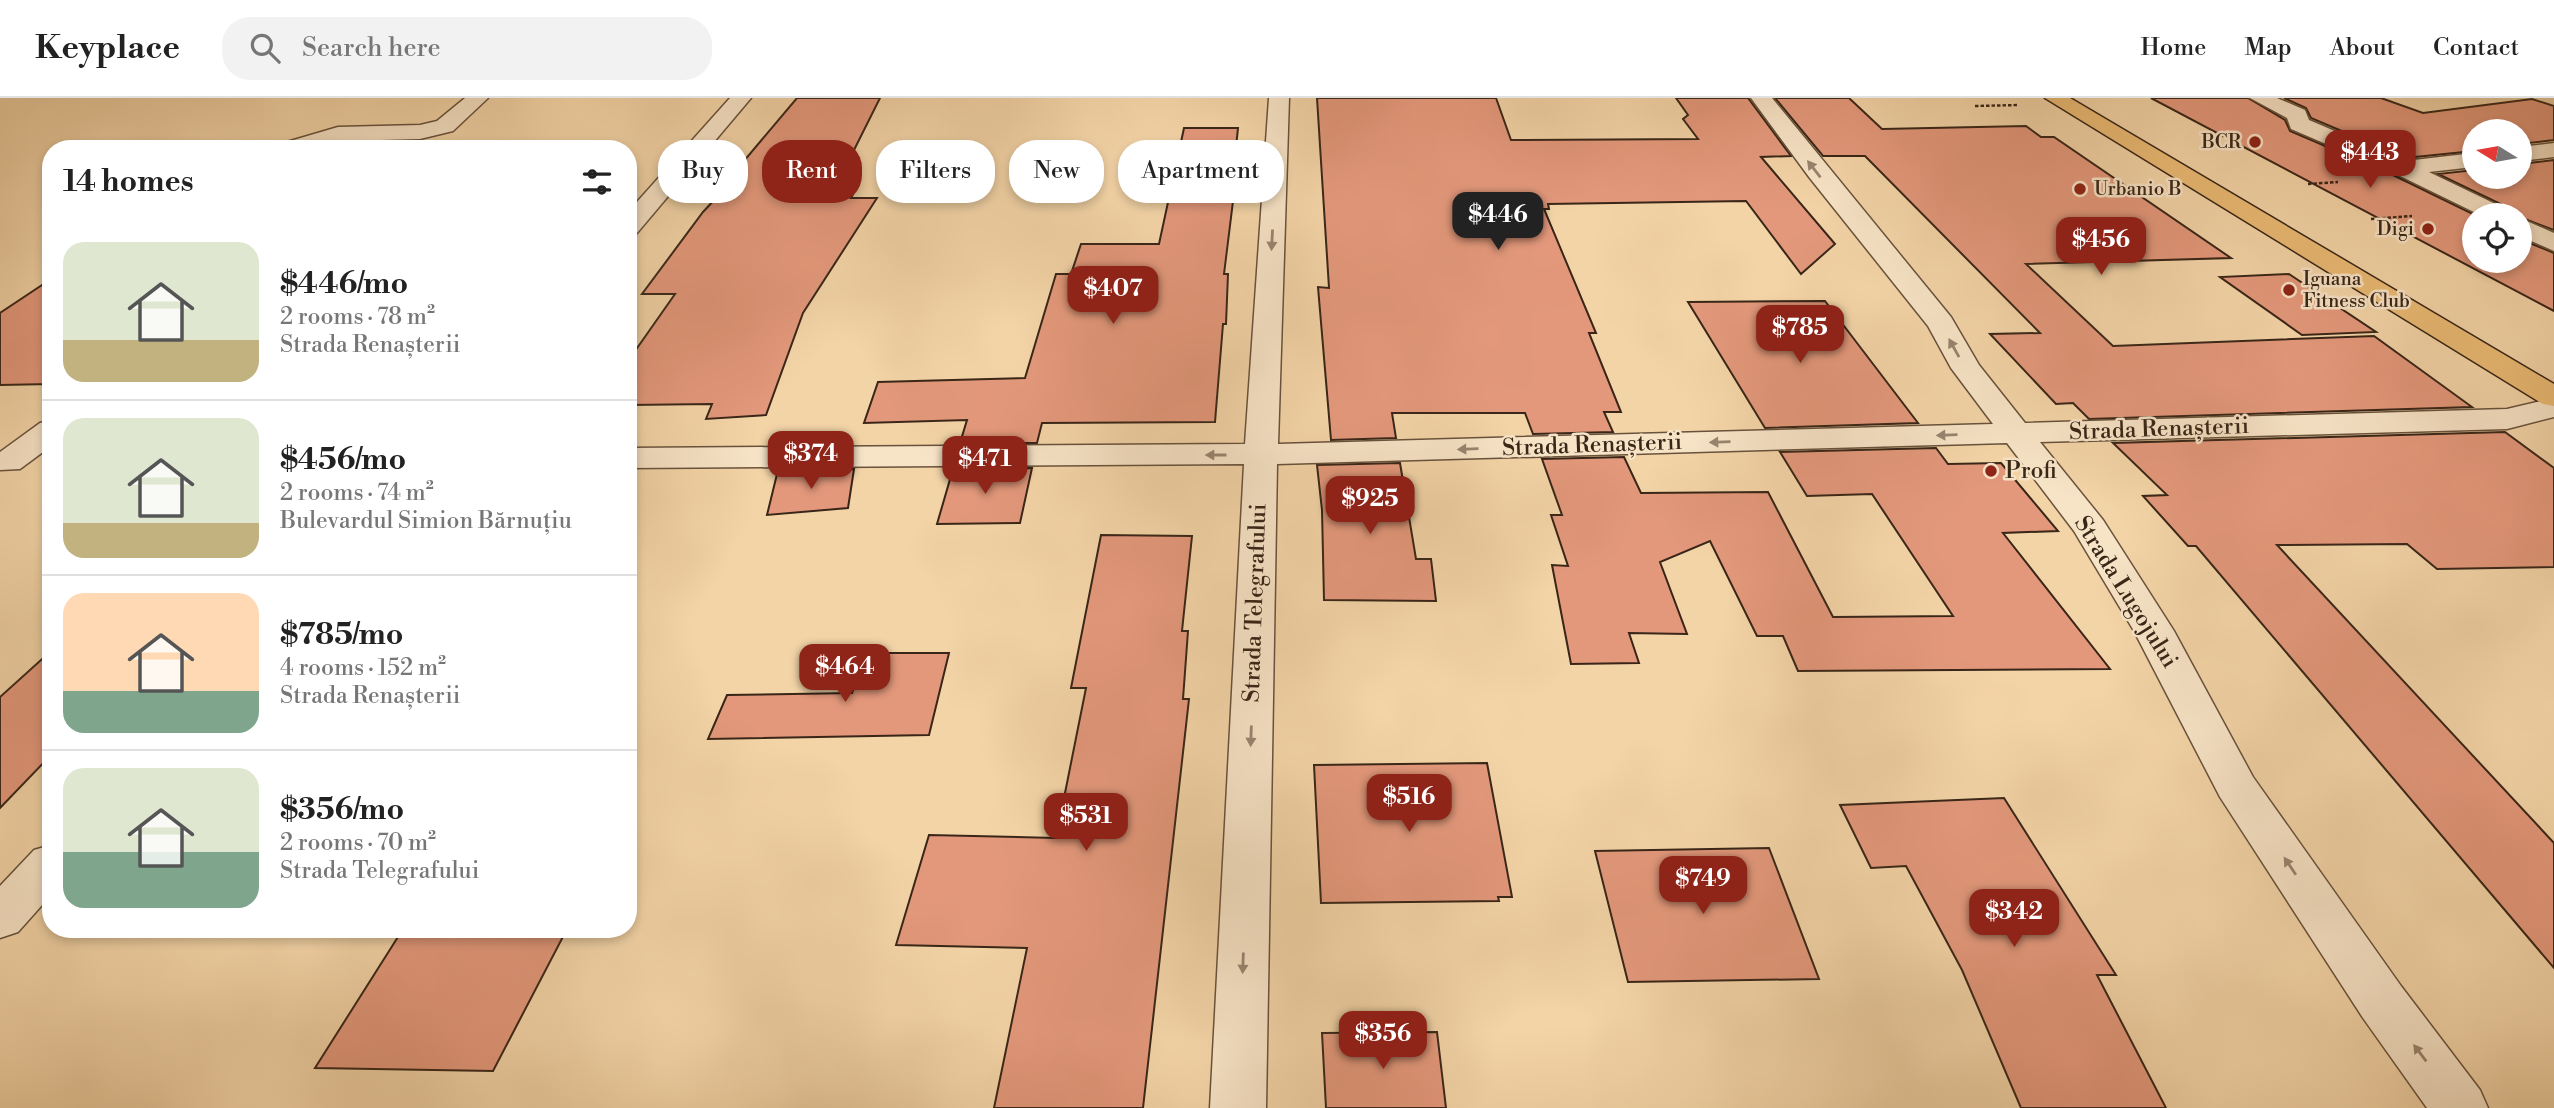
<!DOCTYPE html>
<html lang="en">
<head>
<meta charset="utf-8">
<style>
	body { margin:0; font-family:"Libre Bodoni",serif; background:#f2f2f2; color:#222; height:100vh; display:flex; flex-direction:column; font-size:26px; white-space:nowrap }
	* { box-sizing:border-box; margin:0 }
	p { font-size:23px; color:#767676 }
	.icon { flex:none; width:38px; height:38px; fill:none; stroke:currentColor; stroke-width:2; stroke-linecap:round; stroke-linejoin:round }
	.map { position:relative; flex:1; overflow:hidden }
	.drawer { position:absolute; left:42px; top:42px; width:595px; height:798px; display:flex; flex-direction:column; background:#fff; border-radius:28px; box-shadow:0 4px 10px #0003 }
	.drawer>* { flex:none }
	.banner { position:absolute; left:658px; top:42px; width:665px; height:63px; display:flex; gap:14px }
	.needle { width:46px; rotate:281deg }
	.tools { position:absolute; left:2462px; top:21px; display:grid; gap:14px }
	.tools a { display:grid; place-items:center; width:70px; height:70px; border-radius:50%; background:#fff; box-shadow:0 4px 10px #0003; font-size:35px }
	.price { position:absolute; translate:-50% -60px; padding:0 16px; border-radius:14px; background:#8f2418; color:#fff; font-size:23px; line-height:46px; filter:drop-shadow(0 2px 4px #0008) }
	.price::after { content:''; position:absolute; left:50%; top:42px; width:21px; height:16px; margin-left:-10px; background:inherit; clip-path:polygon(0 0,100% 0,50% 100%) }
	.price.selected { background:#222; color:#fff }
	ul { padding:0; list-style:none }
	li { display:flex; align-items:center; gap:21px; height:175px; padding:0 21px }
	li+li { border-top:2px solid #e0e0e0 }
	li span { display:grid; place-items:center; flex:none; width:196px; height:140px; border-radius:21px; color:#555 }
	li>.icon { margin-inline-start:auto }
	span .icon { width:84px; height:84px; fill:#fffc; stroke-width:1 }
	li b { font-size:30px }
	h2 { display:flex; justify-content:space-between; align-items:center; height:84px; padding:0 21px; font-size:30px }
	.pill { padding:0 24px; border-radius:28px; background:#fff; box-shadow:0 4px 10px #0003; font-size:24px; line-height:63px }
	.pill.selected { background:#8f2418; color:#fff }
	header { display:flex; align-items:center; gap:42px; box-sizing:border-box; height:98px; padding:0 35px; background:#fff; border-bottom:2px solid #e0e0e0 }
	header strong { font-size:33px }
	nav { display:flex; gap:38px; margin-inline-start:auto; font-size:24px }
	.search { width:490px; height:63px; background:#f2f2f2; display:flex; align-items:center; gap:18px; box-sizing:border-box; padding:0 24px; border-radius:28px; color:#767676; font-size:26px }
	.map>svg:first-child { display:block }
</style>
</head>
<body>
<header>
<strong>Keyplace</strong>
<div class="search"><svg class="icon" aria-label="search" viewBox="0 0 24 24"><circle cx="10" cy="10" r="6"/><path d="M15 15l6 6"/></svg>Search here</div>
<nav><a>Home</a><a>Map</a><a>About</a><a>Contact</a></nav>
</header>
<div class="map">
<svg width="2554" height="1010" viewBox="0 0 2554 1010">
	<rect width="100%" height="100%" fill="#f3d4a7"/>
	<filter id="stains"><feTurbulence type="fractalNoise" baseFrequency=".00286" numOctaves="4"/><feColorMatrix values="0 0 0 0 .2 0 0 0 0 .09 0 0 0 0 .02 0 0 0 .5 -.17"/></filter>
	<radialGradient id="worn" r=".72"><stop offset=".6" stop-color="#630" stop-opacity="0"/><stop offset="1" stop-color="#630" stop-opacity=".3"/></radialGradient>
	<path fill="#e3987b" stroke="#392618" stroke-width="2" d="M 797,0 L 880,0 L 837,86 L 859,85 L 851,100 L 877,100 L 803,215 L 766,317 L 706,321 L 712,306 L 628,307 L 628,263 L 675,196 L 642,196 L 703,114 L 744,70 L 738,70 Z
		M 1317,0 L 1496,0 L 1511,42 L 1698,41 L 1683,21 L 1688,17 L 1676,0 L 1748,0 L 1791,58 L 1761,59 L 1835,146 L 1801,176 L 1746,103 L 1548,106 L 1549,111 L 1544,111 L 1596,235 L 1589,235 L 1621,314 L 1604,314 L 1613,334 L 1533,336 L 1525,315 L 1392,315 L 1396,340 L 1331,342 L 1318,189 L 1329,190 Z
		M 1775,0 L 1849,0 L 1882,31 L 2026,28 L 2041,39 L 2054,39 L 2231,160 L 2026,166 L 2113,248 L 2374,238 L 2472,309 L 2089,321 L 2073,305 L 2056,306 L 1990,236 L 2040,235 L 1865,58 L 1823,58 Z
		M 2151,0 L 2248,0 L 2285,22 L 2290,33 L 2393,77 L 2475,117 L 2474,163 L 2520,163 L 2520,141 L 2554,155 L 2554,213 Z
		M 2284,0 L 2381,0 L 2423,15 L 2532,1 L 2554,8 L 2554,42 L 2520,46 L 2520,33 L 2474,33 L 2474,53 L 2405,60 L 2311,20 L 2306,10 Z
		M 1184,30 L 1238,30 L 1232,87 L 1235,87 L 1224,176 L 1228,176 L 1226,226 L 1223,226 L 1215,324 L 1042,325 L 1037,345 L 960,345 L 967,322 L 864,325 L 878,284 L 1025,280 L 1056,176 L 1071,176 L 1081,146 L 1159,146 Z
		M 2554,62 L 2554,132 L 2514,117 L 2509,110 L 2438,76 L 2474,72 L 2474,79 L 2520,79 L 2520,66 Z
		M 2289,176 L 2376,234 L 2302,237 L 2220,179 Z
		M 51,181 L 51,286 L 0,287 L 0,215 Z
		M 1825,203 L 1918,325 L 1765,330 L 1688,204 Z
		M 2505,334 L 2554,370 L 2554,469 L 2437,471 L 2407,446 L 2277,447 L 2554,745 L 2554,870 L 2196,448 L 2188,448 L 2143,398 L 2167,397 L 2113,345 Z
		M 1936,350 L 1948,366 L 2001,365 L 2058,433 L 2003,435 L 2110,571 L 1798,573 L 1783,538 L 1757,538 L 1710,443 L 1660,464 L 1687,536 L 1629,535 L 1639,565 L 1571,566 L 1552,467 L 1568,468 L 1551,417 L 1562,417 L 1542,361 L 1624,359 L 1641,395 L 1768,394 L 1833,519 L 1953,518 L 1872,396 L 1807,398 L 1780,354 Z
		M 1400,365 L 1416,461 L 1431,461 L 1436,503 L 1324,502 L 1322,412 L 1317,367 Z
		M 1032,370 L 1020,425 L 937,426 L 953,371 Z
		M 854,371 L 848,410 L 767,417 L 778,372 Z
		M 1101,437 L 1192,438 L 1182,533 L 1188,533 L 1183,601 L 1189,601 L 1143,1010 L 994,1010 L 1027,850 L 896,847 L 929,737 L 1056,740 L 1086,590 L 1071,590 Z
		M 51,553 L 51,657 L 0,710 L 0,599 Z
		M 866,555 L 949,555 L 929,637 L 708,641 L 727,597 L 852,595 Z
		M 1487,665 L 1512,799 L 1498,799 L 1499,803 L 1321,805 L 1314,667 Z
		M 2004,700 L 2116,877 L 2097,877 L 2166,1010 L 2021,1010 L 1962,872 L 1906,768 L 1871,770 L 1840,707 Z
		M 1769,750 L 1819,881 L 1628,884 L 1595,753 Z
		M 403,831 L 567,831 L 493,973 L 315,970 Z
		M 1437,934 L 1446,1010 L 1326,1010 L 1322,935 Z"/>
	<g fill="none" stroke-linecap="round" stroke-linejoin="round">
		<defs>
			<path id="minor" d="M 465,0 L 488,0 L 453,33 L 420,41 L 340,43 L 313,51 L 277,51 L 280,46 L 338,29 L 420,27 L 437,23 Z
				M 730,0 L 751,0 L 637,135 L 628,138 L 628,114 Z
				M 1269,0 L 1289,0 L 1278,346 L 1993,326 L 1951,270 L 1928,228 L 1809,79 L 1751,0 L 1772,0 L 1951,219 L 1979,267 L 2025,325 L 2507,311 L 2554,300 L 2554,319 L 2507,331 L 2040,344 L 2103,422 L 2174,533 L 2253,679 L 2401,888 L 2480,992 L 2488,1010 L 2427,1010 L 2363,920 L 2220,699 L 2134,533 L 2074,433 L 2007,345 L 1277,366 L 1266,1010 L 1210,1010 L 1244,366 L 628,370 L 628,350 L 1245,346 Z
				M 2250,0 L 2277,0 L 2305,12 L 2309,22 L 2405,63 L 2474,55 L 2474,69 L 2429,74 L 2508,112 L 2511,117 L 2480,117 L 2394,75 L 2291,31 L 2287,20 Z
				M 2554,45 L 2554,59 L 2520,63 L 2520,49 Z
				M 2520,120 L 2554,135 L 2554,153 L 2520,138 Z
				M 51,322 L 51,348 L 20,371 L 0,372 L 0,354 L 40,325 Z
				M 51,747 L 51,797 L 18,834 L 0,840 L 0,788 L 34,752 Z"/>
			<path id="major" d="M 2045,0 L 2070,0 L 2554,286 L 2554,308 L 2543,306 Z"/>
		</defs>
		<use href="#minor" stroke="#68523c" stroke-width="3"/>
		<use href="#major" stroke="#392618" stroke-width="3"/>
		<path stroke="#392618" stroke-width="2.5" stroke-dasharray="3.5 2" stroke-linecap="butt" d="M 1975,8 L 2019,7
			M 2308,86 L 2338,84
			M 2371,121 L 2412,118"/>
		<use href="#minor" fill="#f7e3c6" fill-rule="evenodd"/>
		<use href="#major" fill="#eaba74" fill-rule="evenodd"/>
	</g>
	<defs><path id="oneway-solid" d="M-6-.8H1V-3.2L6.5 0L1 3.2V.8H-6Z" transform="scale(1.75)"/></defs>
	<g fill="#98846f">
		<use href="#oneway-solid" transform="translate(1814 71) rotate(-128)"/>
		<use href="#oneway-solid" transform="translate(1272 142) rotate(93)"/>
		<use href="#oneway-solid" transform="translate(1954 250) rotate(-119)"/>
		<use href="#oneway-solid" transform="translate(1947 337) rotate(178)"/>
		<use href="#oneway-solid" transform="translate(1720 344) rotate(178)"/>
		<use href="#oneway-solid" transform="translate(1468 351) rotate(178)"/>
		<use href="#oneway-solid" transform="translate(1216 357) rotate(180)"/>
		<use href="#oneway-solid" transform="translate(1251 638) rotate(92)"/>
		<use href="#oneway-solid" transform="translate(2290 768) rotate(-124)"/>
		<use href="#oneway-solid" transform="translate(1243 865) rotate(92)"/>
		<use href="#oneway-solid" transform="translate(2420 955) rotate(-127)"/>
	</g>
	<g fill="#8f2418" stroke="#f7e3c6" stroke-width="2.5">
		<circle cx="2255" cy="44" r="7"/>
		<circle cx="2080" cy="91" r="7"/>
		<circle cx="2428" cy="131" r="7"/>
		<circle cx="2289" cy="192" r="7"/>
		<circle cx="1991" cy="373" r="7"/>
	</g>
	<g text-anchor="middle" dominant-baseline="central" stroke-width="5" stroke-linejoin="round" paint-order="stroke">
		<g font-size="19" fill="#392618" stroke="#f7e3c6" text-anchor="end">
			<text x="2241" y="44">BCR</text>
			<text x="2094" y="91" text-anchor="start">Urbanio B</text>
			<text x="2414" y="131">Digi</text>
			<text x="2303" y="181" text-anchor="start">Iguana<tspan x="2303" dy="22">Fitness Club</tspan></text>
		</g>
		<g font-size="23" fill="#392618" stroke="#f7e3c6">
			<text transform="translate(2159 331) rotate(-2)">Strada Renașterii</text>
			<text transform="translate(1592 347) rotate(-2)">Strada Renașterii</text>
			<text transform="translate(2126 494) rotate(58)">Strada Lugojului</text>
			<text transform="translate(1255 505) rotate(-88)">Strada Telegrafului</text>
		</g>
		<g font-size="23" fill="#392618" stroke="#f7e3c6" text-anchor="start">
			<text x="2005" y="373">Profi</text>
		</g>
	</g>
	<rect width="100%" height="100%" filter="url(#stains)"/>
	<rect width="100%" height="100%" fill="url(#worn)"/>
</svg>
<div class="tools">
<a><svg class="needle" viewBox="-14 -14 28 28"><path d="M0-13l5 13h-10z" fill="#e53935"/><path d="M0 13l5-13h-10z" fill="#767676"/></svg></a>
<a><svg class="icon" aria-label="locate" viewBox="0 0 24 24"><circle cx="12" cy="12" r="6"/><path d="M12 2v4M12 18v4M2 12h4M18 12h4"/></svg></a>
</div>
<b class="price" style="left:2370px;top:92px">$443</b>
<b class="price selected" style="left:1498px;top:154px">$446</b>
<b class="price" style="left:2101px;top:179px">$456</b>
<b class="price" style="left:1113px;top:228px">$407</b>
<b class="price" style="left:1800px;top:267px">$785</b>
<b class="price" style="left:811px;top:393px">$374</b>
<b class="price" style="left:985px;top:398px">$471</b>
<b class="price" style="left:1370px;top:438px">$925</b>
<b class="price" style="left:845px;top:606px">$464</b>
<b class="price" style="left:1409px;top:736px">$516</b>
<b class="price" style="left:1086px;top:755px">$531</b>
<b class="price" style="left:1703px;top:818px">$749</b>
<b class="price" style="left:2014px;top:851px">$342</b>
<b class="price" style="left:1383px;top:973px">$356</b>
<div class="banner">
<a class="pill">Buy</a>
<a class="pill selected">Rent</a>
<a class="pill">Filters</a>
<a class="pill">New</a>
<a class="pill">Apartment</a>
</div>
<section class="drawer">
<h2>14 homes<svg class="icon" aria-label="filters" viewBox="0 0 24 24"><path d="M4 7h16M4 17h16"/><circle cx="9" cy="7" r="2"/><circle cx="15" cy="17" r="2"/></svg></h2>
<ul>
<li><span style="background:linear-gradient(#dfe7d0 70%,#c2b280 0)"><svg class="icon" aria-label="home" viewBox="0 0 24 24"><path d="M3 11l9-7 9 7M6 9v11h12V9"/></svg></span><div><b>$446/mo</b><p>2 rooms · 78 m²</p><p>Strada Renașterii</p></div></li>
<li><span style="background:linear-gradient(#dfe7d0 75%,#c2b280 0)"><svg class="icon" aria-label="home" viewBox="0 0 24 24"><path d="M3 11l9-7 9 7M6 9v11h12V9"/></svg></span><div><b>$456/mo</b><p>2 rooms · 74 m²</p><p>Bulevardul Simion Bărnuțiu</p></div></li>
<li><span style="background:linear-gradient(#ffd9b3 70%,#7fa58c 0)"><svg class="icon" aria-label="home" viewBox="0 0 24 24"><path d="M3 11l9-7 9 7M6 9v11h12V9"/></svg></span><div><b>$785/mo</b><p>4 rooms · 152 m²</p><p>Strada Renașterii</p></div></li>
<li><span style="background:linear-gradient(#dfe7d0 60%,#7fa58c 0)"><svg class="icon" aria-label="home" viewBox="0 0 24 24"><path d="M3 11l9-7 9 7M6 9v11h12V9"/></svg></span><div><b>$356/mo</b><p>2 rooms · 70 m²</p><p>Strada Telegrafului</p></div></li>
</ul>
</section>
</div>
</body>
</html>
